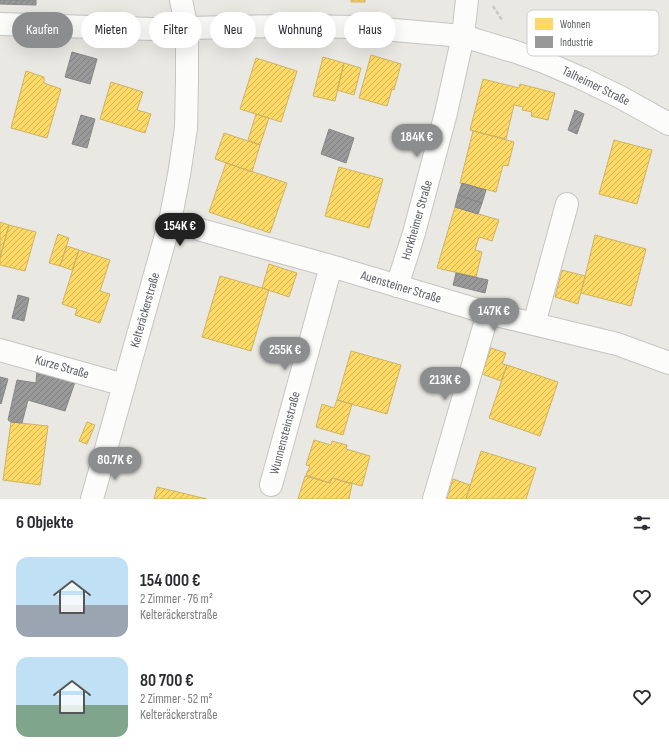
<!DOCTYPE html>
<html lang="de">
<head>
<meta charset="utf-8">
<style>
	body { margin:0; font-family:"Sofia Sans Condensed",sans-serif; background:#f2f2f3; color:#2b2b33; height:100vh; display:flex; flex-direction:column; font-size:15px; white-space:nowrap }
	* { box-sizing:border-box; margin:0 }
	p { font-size:13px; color:#7c7c81 }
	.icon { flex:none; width:22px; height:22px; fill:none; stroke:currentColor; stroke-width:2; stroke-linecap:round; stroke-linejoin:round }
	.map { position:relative; height:499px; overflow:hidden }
	.details { display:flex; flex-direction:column; background:#fff; flex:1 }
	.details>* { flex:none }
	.hud { position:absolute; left:12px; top:12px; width:400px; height:36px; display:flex; gap:8px }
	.price { position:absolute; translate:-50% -34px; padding:0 9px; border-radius:14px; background:#8b8d8e; color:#fff; font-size:13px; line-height:26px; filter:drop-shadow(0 1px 2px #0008) }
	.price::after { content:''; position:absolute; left:50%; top:24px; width:12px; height:9px; margin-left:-6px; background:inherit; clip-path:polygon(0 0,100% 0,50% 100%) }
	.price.active { background:#222; color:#fff }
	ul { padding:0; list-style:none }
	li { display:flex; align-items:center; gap:12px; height:100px; padding:0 16px }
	li span { display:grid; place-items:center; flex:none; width:112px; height:80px; border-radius:12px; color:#555 }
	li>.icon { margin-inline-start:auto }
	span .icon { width:48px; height:48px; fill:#fffc; stroke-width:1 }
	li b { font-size:17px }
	h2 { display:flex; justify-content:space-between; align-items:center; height:48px; padding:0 16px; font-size:17px }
	.chip { padding:0 14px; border-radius:18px; background:#fff; box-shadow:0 4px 16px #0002; font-size:14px; line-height:36px }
	.chip.active { background:#8b8d8e; color:#fff }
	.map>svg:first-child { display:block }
</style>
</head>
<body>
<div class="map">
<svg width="669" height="499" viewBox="0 0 669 499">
	<defs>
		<pattern id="homes-hatch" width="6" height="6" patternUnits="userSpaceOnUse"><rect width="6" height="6" fill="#ffd966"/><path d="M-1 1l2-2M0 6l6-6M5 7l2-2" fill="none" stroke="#d1b357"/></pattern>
		<pattern id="industry-hatch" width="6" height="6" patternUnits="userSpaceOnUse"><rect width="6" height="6" fill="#999"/><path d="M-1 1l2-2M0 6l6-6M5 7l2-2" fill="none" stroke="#808080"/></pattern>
	</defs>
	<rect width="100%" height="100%" fill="#e9e8e3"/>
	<path fill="url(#homes-hatch)" stroke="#cdb464" d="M 351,0 L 365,0 L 365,2 L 351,2 Z
		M 371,55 L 401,64 L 394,90 L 392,89 L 387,106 L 359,98 Z
		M 323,57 L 344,63 L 335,101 L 313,96 Z
		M 256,58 L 297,71 L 281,122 L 240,109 Z
		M 344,63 L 361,68 L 354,95 L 337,90 Z
		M 26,71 L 44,77 L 44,83 L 61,89 L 47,138 L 11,128 Z
		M 483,79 L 519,88 L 520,84 L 555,93 L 548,120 L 531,116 L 532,112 L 522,110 L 523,107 L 514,105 L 506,139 L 470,130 Z
		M 111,82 L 143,92 L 137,110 L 151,114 L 145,133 L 100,119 Z
		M 256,114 L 269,118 L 260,145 L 248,140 Z
		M 473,131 L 514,142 L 508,166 L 503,165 L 496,192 L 460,183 Z
		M 224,133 L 260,145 L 252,172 L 215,159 Z
		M 614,140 L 652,150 L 637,204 L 599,194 Z
		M 226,163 L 287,183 L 270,233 L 209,212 Z
		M 339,167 L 383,179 L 369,228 L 325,216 Z
		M 455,207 L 499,220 L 492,241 L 479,237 L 475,250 L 482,252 L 476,277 L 437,268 Z
		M 0,222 L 9,225 L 0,258 Z
		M 9,225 L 36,232 L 25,271 L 0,265 L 0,258 Z
		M 58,234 L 69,238 L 60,266 L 49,263 Z
		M 595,235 L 646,249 L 631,306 L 581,293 Z
		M 67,246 L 79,250 L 72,270 L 60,266 Z
		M 79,250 L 110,260 L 100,291 L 110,294 L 100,323 L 75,315 L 77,309 L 62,304 Z
		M 269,264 L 297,273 L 289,297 L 262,288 Z
		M 562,270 L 585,276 L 578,304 L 555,297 Z
		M 220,276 L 269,290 L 251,351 L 202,337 Z
		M 491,348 L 506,353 L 502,364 L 507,365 L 501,381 L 482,374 Z
		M 351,351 L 401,365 L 387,414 L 337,400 Z
		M 507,365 L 558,382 L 540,436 L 489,418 Z
		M 337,400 L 352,404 L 343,435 L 316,427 L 322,404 L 334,408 Z
		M 11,422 L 48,426 L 40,485 L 3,480 Z
		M 87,422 L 95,425 L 87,444 L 79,441 Z
		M 314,440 L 331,445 L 332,441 L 347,445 L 346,449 L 370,456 L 362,486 L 332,478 L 330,483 L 306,475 L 310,466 L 306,465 Z
		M 481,451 L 536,468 L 526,499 L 466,499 Z
		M 305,476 L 330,483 L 332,478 L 352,484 L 349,499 L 298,499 Z
		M 453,479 L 470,485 L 466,499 L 447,499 Z
		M 157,487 L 207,499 L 154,499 Z"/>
	<path fill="url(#industry-hatch)" stroke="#868788" d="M 0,0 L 36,0 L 36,5 L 0,4 Z
		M 72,52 L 97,59 L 90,84 L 65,77 Z
		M 575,110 L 584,114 L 577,134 L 568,130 Z
		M 81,115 L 95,119 L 87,148 L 72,144 Z
		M 329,129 L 354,138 L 346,163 L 321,154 Z
		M 462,183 L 486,190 L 482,203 L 458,195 Z
		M 458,195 L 482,203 L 478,214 L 455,207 Z
		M 456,273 L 488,280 L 485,293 L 453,285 Z
		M 18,295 L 29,298 L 24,321 L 12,318 Z
		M 37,370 L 75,382 L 65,411 L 28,400 L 22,423 L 11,422 L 8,420 L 17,380 L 36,383 Z
		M 0,377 L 8,379 L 1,404 L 0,403 Z"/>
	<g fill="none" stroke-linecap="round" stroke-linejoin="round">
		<defs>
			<path id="minor" d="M 0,24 L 152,29 L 229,27 L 290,26 L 360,27 L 463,36 L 516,52 L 544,62 L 581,78 L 620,97 L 669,124
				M 201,230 L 331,266 L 488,313 L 617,344 L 669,363
				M 397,286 L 414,233 L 446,113 L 463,36 L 467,0
				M 534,324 L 567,204
				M 0,350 L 124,385
				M 271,485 L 331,266
				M 92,499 L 170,221 L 179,175 L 186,128 L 187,80 L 187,29 L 181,0
				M 434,499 L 488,313"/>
		</defs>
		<use href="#minor" stroke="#c5c5c4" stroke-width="24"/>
		<path stroke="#c6cbc9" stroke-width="2.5" stroke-dasharray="4 2" stroke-linecap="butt" d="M 493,6 L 502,20"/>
		<use href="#minor" stroke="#fcfcfb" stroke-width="22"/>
	</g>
	<g text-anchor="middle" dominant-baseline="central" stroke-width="4" stroke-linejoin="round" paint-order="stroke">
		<g font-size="13" fill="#595c61" stroke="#fff">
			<text transform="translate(596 86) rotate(26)">Talheimer Straße</text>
			<text transform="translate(417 220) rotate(-74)">Horkheimer Straße</text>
			<text transform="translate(401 287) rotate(17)">Auensteiner Straße</text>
			<text transform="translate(145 310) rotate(-74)">Kelteräckerstraße</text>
			<text transform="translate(62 367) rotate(16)">Kurze Straße</text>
			<text transform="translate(285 433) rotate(-75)">Wunnensteinstraße</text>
		</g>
	</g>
	<rect x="527" y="10" width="132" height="46" rx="6" fill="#fff" stroke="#cdced0" stroke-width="1"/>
	<rect x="535" y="18" width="18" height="12" fill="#ffd966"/>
	<rect x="535" y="36" width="18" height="12" fill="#999"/>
	<g font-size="11" fill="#595c61">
		<text x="560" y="28">Wohnen</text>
		<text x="560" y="46">Industrie</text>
	</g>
</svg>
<b class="price" style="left:417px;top:158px">184K €</b>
<b class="price active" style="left:180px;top:247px">154K €</b>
<b class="price" style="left:494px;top:332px">147K €</b>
<b class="price" style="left:285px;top:371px">255K €</b>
<b class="price" style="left:445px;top:401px">213K €</b>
<b class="price" style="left:115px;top:481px">80.7K €</b>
<div class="hud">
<a class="chip active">Kaufen</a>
<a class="chip">Mieten</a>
<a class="chip">Filter</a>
<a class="chip">Neu</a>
<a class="chip">Wohnung</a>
<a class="chip">Haus</a>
</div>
</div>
<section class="details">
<h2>6 Objekte<svg class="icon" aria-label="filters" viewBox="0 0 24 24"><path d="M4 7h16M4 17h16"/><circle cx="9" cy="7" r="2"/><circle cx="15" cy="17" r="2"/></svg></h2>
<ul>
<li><span style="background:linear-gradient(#bfe0f5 60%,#9aa5b1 0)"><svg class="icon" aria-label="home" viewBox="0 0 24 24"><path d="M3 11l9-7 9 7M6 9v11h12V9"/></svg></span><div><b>154 000 €</b><p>2 Zimmer · 76 m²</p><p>Kelteräckerstraße</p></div><svg class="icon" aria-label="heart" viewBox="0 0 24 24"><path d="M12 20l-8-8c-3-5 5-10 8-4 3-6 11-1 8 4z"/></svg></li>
<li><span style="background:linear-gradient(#bfe0f5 60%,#7fa58c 0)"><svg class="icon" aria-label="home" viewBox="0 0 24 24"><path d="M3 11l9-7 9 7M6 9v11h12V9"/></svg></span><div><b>80 700 €</b><p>2 Zimmer · 52 m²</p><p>Kelteräckerstraße</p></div><svg class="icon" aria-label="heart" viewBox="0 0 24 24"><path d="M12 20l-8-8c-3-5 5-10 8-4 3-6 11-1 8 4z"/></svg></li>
</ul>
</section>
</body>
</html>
